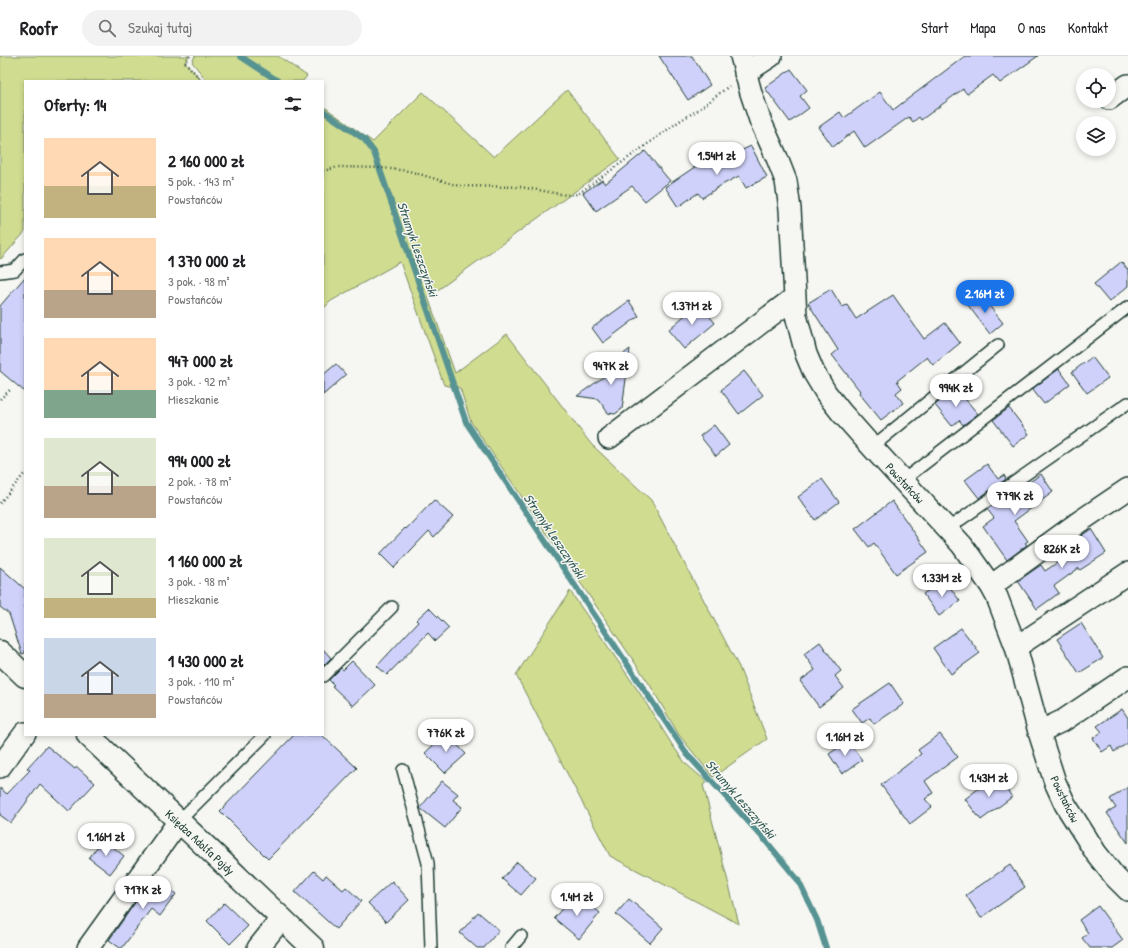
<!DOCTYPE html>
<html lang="pl">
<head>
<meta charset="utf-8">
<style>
	body { margin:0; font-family:"Patrick Hand",sans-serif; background:#f2f2f2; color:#202124; height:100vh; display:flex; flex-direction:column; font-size:15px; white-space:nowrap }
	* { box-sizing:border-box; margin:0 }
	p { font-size:13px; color:#757577 }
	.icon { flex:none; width:22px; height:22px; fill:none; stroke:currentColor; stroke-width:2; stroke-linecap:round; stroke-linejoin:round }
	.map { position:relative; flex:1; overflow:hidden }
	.panel { position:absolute; left:24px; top:24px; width:300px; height:656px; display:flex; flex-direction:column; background:#fff; border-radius:0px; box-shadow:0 2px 6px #0003 }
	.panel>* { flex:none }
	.controls { position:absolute; left:1076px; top:12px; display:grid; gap:8px }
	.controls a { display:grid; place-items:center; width:40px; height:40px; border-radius:50%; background:#fff; box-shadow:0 2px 6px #0003; font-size:20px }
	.price { position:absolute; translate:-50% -34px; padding:0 9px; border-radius:14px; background:#fff; color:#222; font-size:13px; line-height:26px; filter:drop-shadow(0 1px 2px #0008) }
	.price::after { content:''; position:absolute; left:50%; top:24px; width:12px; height:9px; margin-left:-6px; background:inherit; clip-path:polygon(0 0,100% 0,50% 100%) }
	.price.selected { background:#1a73e8; color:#fff }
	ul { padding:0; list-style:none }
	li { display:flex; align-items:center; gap:12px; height:100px; padding:0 20px }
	li span { display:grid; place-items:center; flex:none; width:112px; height:80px; border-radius:0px; color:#555 }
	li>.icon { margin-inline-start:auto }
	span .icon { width:48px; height:48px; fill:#fffc; stroke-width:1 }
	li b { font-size:17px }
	h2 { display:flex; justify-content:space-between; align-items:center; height:48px; padding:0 20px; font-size:17px }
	header { display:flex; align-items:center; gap:24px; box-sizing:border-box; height:56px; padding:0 20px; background:#fff; border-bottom:1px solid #e0e0e0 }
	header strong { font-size:19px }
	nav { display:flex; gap:22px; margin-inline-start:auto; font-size:14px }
	.search { width:280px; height:36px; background:#f2f2f2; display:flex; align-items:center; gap:10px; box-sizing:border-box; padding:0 14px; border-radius:22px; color:#757577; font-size:15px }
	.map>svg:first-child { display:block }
</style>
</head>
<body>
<header>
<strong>Roofr</strong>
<div class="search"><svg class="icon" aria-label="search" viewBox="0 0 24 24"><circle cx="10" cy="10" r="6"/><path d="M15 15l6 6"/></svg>Szukaj tutaj</div>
<nav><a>Start</a><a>Mapa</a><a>O nas</a><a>Kontakt</a></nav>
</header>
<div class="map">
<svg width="1128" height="892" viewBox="0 0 1128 892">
	<rect width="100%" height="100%" fill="#f6f6f2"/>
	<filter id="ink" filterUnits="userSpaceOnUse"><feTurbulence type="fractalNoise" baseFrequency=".025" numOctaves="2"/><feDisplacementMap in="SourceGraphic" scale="8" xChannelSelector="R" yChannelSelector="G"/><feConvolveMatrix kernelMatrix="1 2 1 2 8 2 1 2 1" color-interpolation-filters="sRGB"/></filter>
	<g filter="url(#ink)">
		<path fill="#d0dc90" stroke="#788c62" d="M 0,0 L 189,0 L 185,6 L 202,25 L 25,25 L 25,176 L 1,203 L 0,202 Z
			M 195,0 L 278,0 L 307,20 L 303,25 L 207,25 L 192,6 Z
			M 567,34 L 620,103 L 428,241 L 455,317 L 507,278 L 591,388 L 651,444 L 739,611 L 767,683 L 713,721 L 679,679 L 650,629 L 471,366 L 460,332 L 444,329 L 400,206 L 331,245 L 323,253 L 323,50 L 373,86 L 423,36 L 494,101 Z
			M 570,535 L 639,636 L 673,690 L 686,708 L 707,726 L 703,729 L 739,868 L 610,800 L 516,619 Z"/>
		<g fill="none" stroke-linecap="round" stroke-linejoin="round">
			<path stroke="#569392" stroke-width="6" d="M 240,0 L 278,25
				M 323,55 L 364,83 L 374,96 L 466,366 L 687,698 L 765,784 L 798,824 L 817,864 L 826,892"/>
		</g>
		<path fill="#cfd1fa" stroke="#1f3d34" d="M 659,0 L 692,0 L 710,29 L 688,44 Z
			M 965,0 L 1038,0 L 1000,27 L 993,19 L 967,38 L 963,33 L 921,64 L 919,61 L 913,66 L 909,61 L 865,92 L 854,75 L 833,91 L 819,71 L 840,56 L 844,62 L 880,36 L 893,54 Z
			M 791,13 L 807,34 L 800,40 L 809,52 L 790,66 L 765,32 Z
			M 751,90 L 767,121 L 746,132 L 739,120 L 720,130 L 702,142 L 698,137 L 678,151 L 665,131 L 708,102 L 712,108 Z
			M 645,95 L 670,125 L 645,145 L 632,130 L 596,155 L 583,137 L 602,124 L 605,128 Z
			M 1121,206 L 1128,214 L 1128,230 L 1109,246 L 1094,228 Z
			M 25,221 L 25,336 L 0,315 L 0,250 Z
			M 831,233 L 842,251 L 847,249 L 856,263 L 893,239 L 924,283 L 945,267 L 960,287 L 933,309 L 927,301 L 897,325 L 902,332 L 896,337 L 903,347 L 881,364 L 859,337 L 860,335 L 832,299 L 838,294 L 808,247 Z
			M 980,238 L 1003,267 L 990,278 L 967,248 Z
			M 629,245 L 639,260 L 603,287 L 592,272 Z
			M 699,247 L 715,267 L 684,293 L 668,274 Z
			M 630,293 L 622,353 L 615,358 L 608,357 L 598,343 L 577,340 L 613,314 L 609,309 Z
			M 1092,301 L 1108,322 L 1087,337 L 1072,316 Z
			M 336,308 L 346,319 L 323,339 L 323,319 Z
			M 1059,313 L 1070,328 L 1044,348 L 1032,333 Z
			M 744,315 L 763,339 L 739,358 L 721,334 Z
			M 956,332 L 978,358 L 963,369 L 959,364 L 952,370 L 935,349 Z
			M 1009,352 L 1029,378 L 1013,390 L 993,364 Z
			M 714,369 L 729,389 L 716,400 L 700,380 Z
			M 987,408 L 998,423 L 1004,419 L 1006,423 L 979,442 L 965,424 Z
			M 1041,418 L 1053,436 L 1014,465 L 1028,485 L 1025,487 L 1027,489 L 1007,504 L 983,470 L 994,462 L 987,453 L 1015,434 L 1016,436 Z
			M 822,423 L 839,446 L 815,464 L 798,441 Z
			M 434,444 L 453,461 L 434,481 L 429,475 L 394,512 L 380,498 L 405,472 L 406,473 Z
			M 892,445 L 928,496 L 896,518 L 874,487 L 869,491 L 855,473 Z
			M 1091,473 L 1106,497 L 1080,514 L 1079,512 L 1054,530 L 1059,537 L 1037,553 L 1018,525 L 1041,509 L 1045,515 L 1070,498 L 1065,491 Z
			M 0,511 L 25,533 L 25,597 L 22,598 L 9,558 L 0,551 Z
			M 944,523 L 960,545 L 939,560 L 923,538 Z
			M 429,552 L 449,572 L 435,585 L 428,577 L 387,619 L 377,610 L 418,566 L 416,564 Z
			M 1081,567 L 1103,602 L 1079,617 L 1057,583 Z
			M 961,572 L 980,597 L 951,618 L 933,592 Z
			M 820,586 L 841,615 L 835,620 L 844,632 L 819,651 L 800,625 L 815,614 L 804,598 Z
			M 323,593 L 331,602 L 323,610 Z
			M 352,605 L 375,629 L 353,650 L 332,630 L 334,629 L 329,624 L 341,612 L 343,614 Z
			M 890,627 L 904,648 L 874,668 L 870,662 L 862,667 L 852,653 Z
			M 1122,653 L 1128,662 L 1128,687 L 1114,696 L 1111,690 L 1102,696 L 1093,682 L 1102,676 L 1097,670 Z
			M 446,677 L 466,698 L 445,717 L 425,697 Z
			M 940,678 L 958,701 L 925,725 L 933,737 L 925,743 L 932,751 L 910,768 L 881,729 L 921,698 L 918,694 Z
			M 294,679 L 322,679 L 357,712 L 268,803 L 220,755 Z
			M 848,685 L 862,704 L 842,718 L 829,698 Z
			M 47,690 L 75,713 L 77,711 L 95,727 L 69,755 L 40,728 L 11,767 L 0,759 L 0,732 L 7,738 L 30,714 L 27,712 Z
			M 996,719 L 1012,741 L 981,764 L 965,743 Z
			M 442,725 L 458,738 L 453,744 L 462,751 L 445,772 L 420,752 Z
			M 1128,731 L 1128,787 L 1107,757 L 1116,752 L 1110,743 Z
			M 103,783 L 124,800 L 110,818 L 89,802 Z
			M 517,806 L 536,822 L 521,839 L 502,823 Z
			M 1010,809 L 1025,831 L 981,862 L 966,839 Z
			M 314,815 L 323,823 L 326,819 L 343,834 L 346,831 L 361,845 L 336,873 L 295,836 Z
			M 153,821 L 176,838 L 160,860 L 151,853 L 122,892 L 120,892 L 109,884 Z
			M 392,825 L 409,844 L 386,866 L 368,847 Z
			M 581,841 L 600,857 L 579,883 L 554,862 L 567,847 L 573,851 Z
			M 629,843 L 663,872 L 650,887 L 616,858 Z
			M 224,847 L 248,870 L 230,888 L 207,865 Z
			M 1098,850 L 1123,884 L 1112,892 L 1090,892 L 1082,882 L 1088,877 L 1079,864 Z
			M 478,856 L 499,874 L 484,892 L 477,892 L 460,877 Z"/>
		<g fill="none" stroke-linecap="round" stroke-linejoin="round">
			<defs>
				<path id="service" d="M 0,216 L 15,214 L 25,203
					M 872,391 L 998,289
					M 902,425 L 1128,251
					M 947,473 L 1128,347
					M 323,620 L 392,551
					M 403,714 L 428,807 L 431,892
					M 179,765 L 265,679
					M 511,892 L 521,880"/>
				<path id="minor" d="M 741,0 L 751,37 L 760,64 L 777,102 L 786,125 L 790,153 L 796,259 L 806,298 L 814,317 L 826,337 L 841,356 L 872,391 L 962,489 L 991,530 L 997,541 L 1016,591 L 1039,676 L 1055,726 L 1065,748 L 1096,797 L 1115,821 L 1128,834
					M 745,17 L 771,0
					M 1109,43 L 1128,29
					M 609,382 L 795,241
					M 991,530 L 1079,466 L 1128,433
					M 1016,591 L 1128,517
					M 1039,676 L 1064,664 L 1128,621
					M 0,711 L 25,677
					M 88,892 L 179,765
					M 258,892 L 282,862"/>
				<path id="tertiary" d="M 0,596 L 25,620
					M 88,679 L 313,892"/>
			</defs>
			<use href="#service" stroke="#1f3d34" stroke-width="14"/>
			<use href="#minor" stroke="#1f3d34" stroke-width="24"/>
			<use href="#tertiary" stroke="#1f3d34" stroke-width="25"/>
			<path stroke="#1f3d34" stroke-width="2.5" stroke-dasharray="1 3" stroke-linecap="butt" d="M 190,0 L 185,6 L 202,25
				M 323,115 L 338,111 L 382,112 L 409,115 L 459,130 L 521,131 L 566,139 L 578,138 L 681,64 L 698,54 L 729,30
				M 0,343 L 10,334
				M 0,447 L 25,417"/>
			<use href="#service" stroke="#f6f6f2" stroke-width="11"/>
			<use href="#minor" stroke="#f6f6f2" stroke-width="21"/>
			<use href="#tertiary" stroke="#f6f6f2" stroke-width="22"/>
		</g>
	</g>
	<g text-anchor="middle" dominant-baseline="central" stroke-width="3" stroke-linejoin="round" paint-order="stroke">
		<g font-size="12" fill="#1f3d34" stroke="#f6f6f2">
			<text transform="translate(905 427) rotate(47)">Powstańców</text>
			<text transform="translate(1065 743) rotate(64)">Powstańców</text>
			<text transform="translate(200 786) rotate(43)">Księdza Adolfa Pojdy</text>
		</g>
		<g font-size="13" font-style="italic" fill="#315a53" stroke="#f6f6f2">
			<text transform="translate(418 193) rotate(71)">Strumyk Leszczyński</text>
			<text transform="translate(555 480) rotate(56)">Strumyk Leszczyński</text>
			<text transform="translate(741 743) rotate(49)">Strumyk Leszczyński</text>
		</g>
	</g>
</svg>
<div class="controls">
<a><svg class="icon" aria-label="locate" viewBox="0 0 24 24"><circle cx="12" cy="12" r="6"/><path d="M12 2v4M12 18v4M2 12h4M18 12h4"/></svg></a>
<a><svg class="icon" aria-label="layers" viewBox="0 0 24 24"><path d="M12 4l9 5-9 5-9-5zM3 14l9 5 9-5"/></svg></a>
</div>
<b class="price" style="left:717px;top:120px">1.54M zł</b>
<b class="price selected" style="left:985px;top:258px">2.16M zł</b>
<b class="price" style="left:692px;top:270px">1.37M zł</b>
<b class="price" style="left:611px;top:330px">947K zł</b>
<b class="price" style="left:956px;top:352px">994K zł</b>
<b class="price" style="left:1015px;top:460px">779K zł</b>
<b class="price" style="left:1062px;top:513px">826K zł</b>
<b class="price" style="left:942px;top:542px">1.33M zł</b>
<b class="price" style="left:446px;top:697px">776K zł</b>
<b class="price" style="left:845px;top:701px">1.16M zł</b>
<b class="price" style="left:989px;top:742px">1.43M zł</b>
<b class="price" style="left:106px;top:801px">1.16M zł</b>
<b class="price" style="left:143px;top:854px">717K zł</b>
<b class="price" style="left:577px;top:861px">1.4M zł</b>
<section class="panel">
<h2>Oferty: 14<svg class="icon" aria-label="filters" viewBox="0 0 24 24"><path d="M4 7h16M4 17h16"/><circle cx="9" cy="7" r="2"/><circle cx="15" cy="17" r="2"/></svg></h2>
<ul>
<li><span style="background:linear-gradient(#ffd9b3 60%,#c2b280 0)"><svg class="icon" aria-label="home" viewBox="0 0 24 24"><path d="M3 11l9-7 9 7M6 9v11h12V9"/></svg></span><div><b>2 160 000 zł</b><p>5 pok. · 143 m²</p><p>Powstańców</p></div></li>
<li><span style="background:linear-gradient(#ffd9b3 65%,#b9a48a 0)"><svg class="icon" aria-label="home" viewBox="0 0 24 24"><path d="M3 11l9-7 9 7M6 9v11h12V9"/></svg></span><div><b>1 370 000 zł</b><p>3 pok. · 98 m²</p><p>Powstańców</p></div></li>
<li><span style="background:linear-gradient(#ffd9b3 65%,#7fa58c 0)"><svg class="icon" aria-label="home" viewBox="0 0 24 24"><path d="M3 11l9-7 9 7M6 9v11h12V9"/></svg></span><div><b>947 000 zł</b><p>3 pok. · 92 m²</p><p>Mieszkanie</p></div></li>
<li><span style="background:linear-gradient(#dfe7d0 60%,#b9a48a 0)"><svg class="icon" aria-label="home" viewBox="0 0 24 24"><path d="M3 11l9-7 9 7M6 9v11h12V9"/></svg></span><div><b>994 000 zł</b><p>2 pok. · 78 m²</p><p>Powstańców</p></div></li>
<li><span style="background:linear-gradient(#dfe7d0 75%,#c2b280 0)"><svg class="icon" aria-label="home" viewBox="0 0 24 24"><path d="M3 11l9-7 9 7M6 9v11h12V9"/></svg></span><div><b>1 160 000 zł</b><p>3 pok. · 98 m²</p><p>Mieszkanie</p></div></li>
<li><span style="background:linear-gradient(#c9d6e8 70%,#b9a48a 0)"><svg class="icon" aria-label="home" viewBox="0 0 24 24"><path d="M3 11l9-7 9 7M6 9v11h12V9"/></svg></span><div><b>1 430 000 zł</b><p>3 pok. · 110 m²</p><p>Powstańców</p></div></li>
</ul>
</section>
</div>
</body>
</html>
